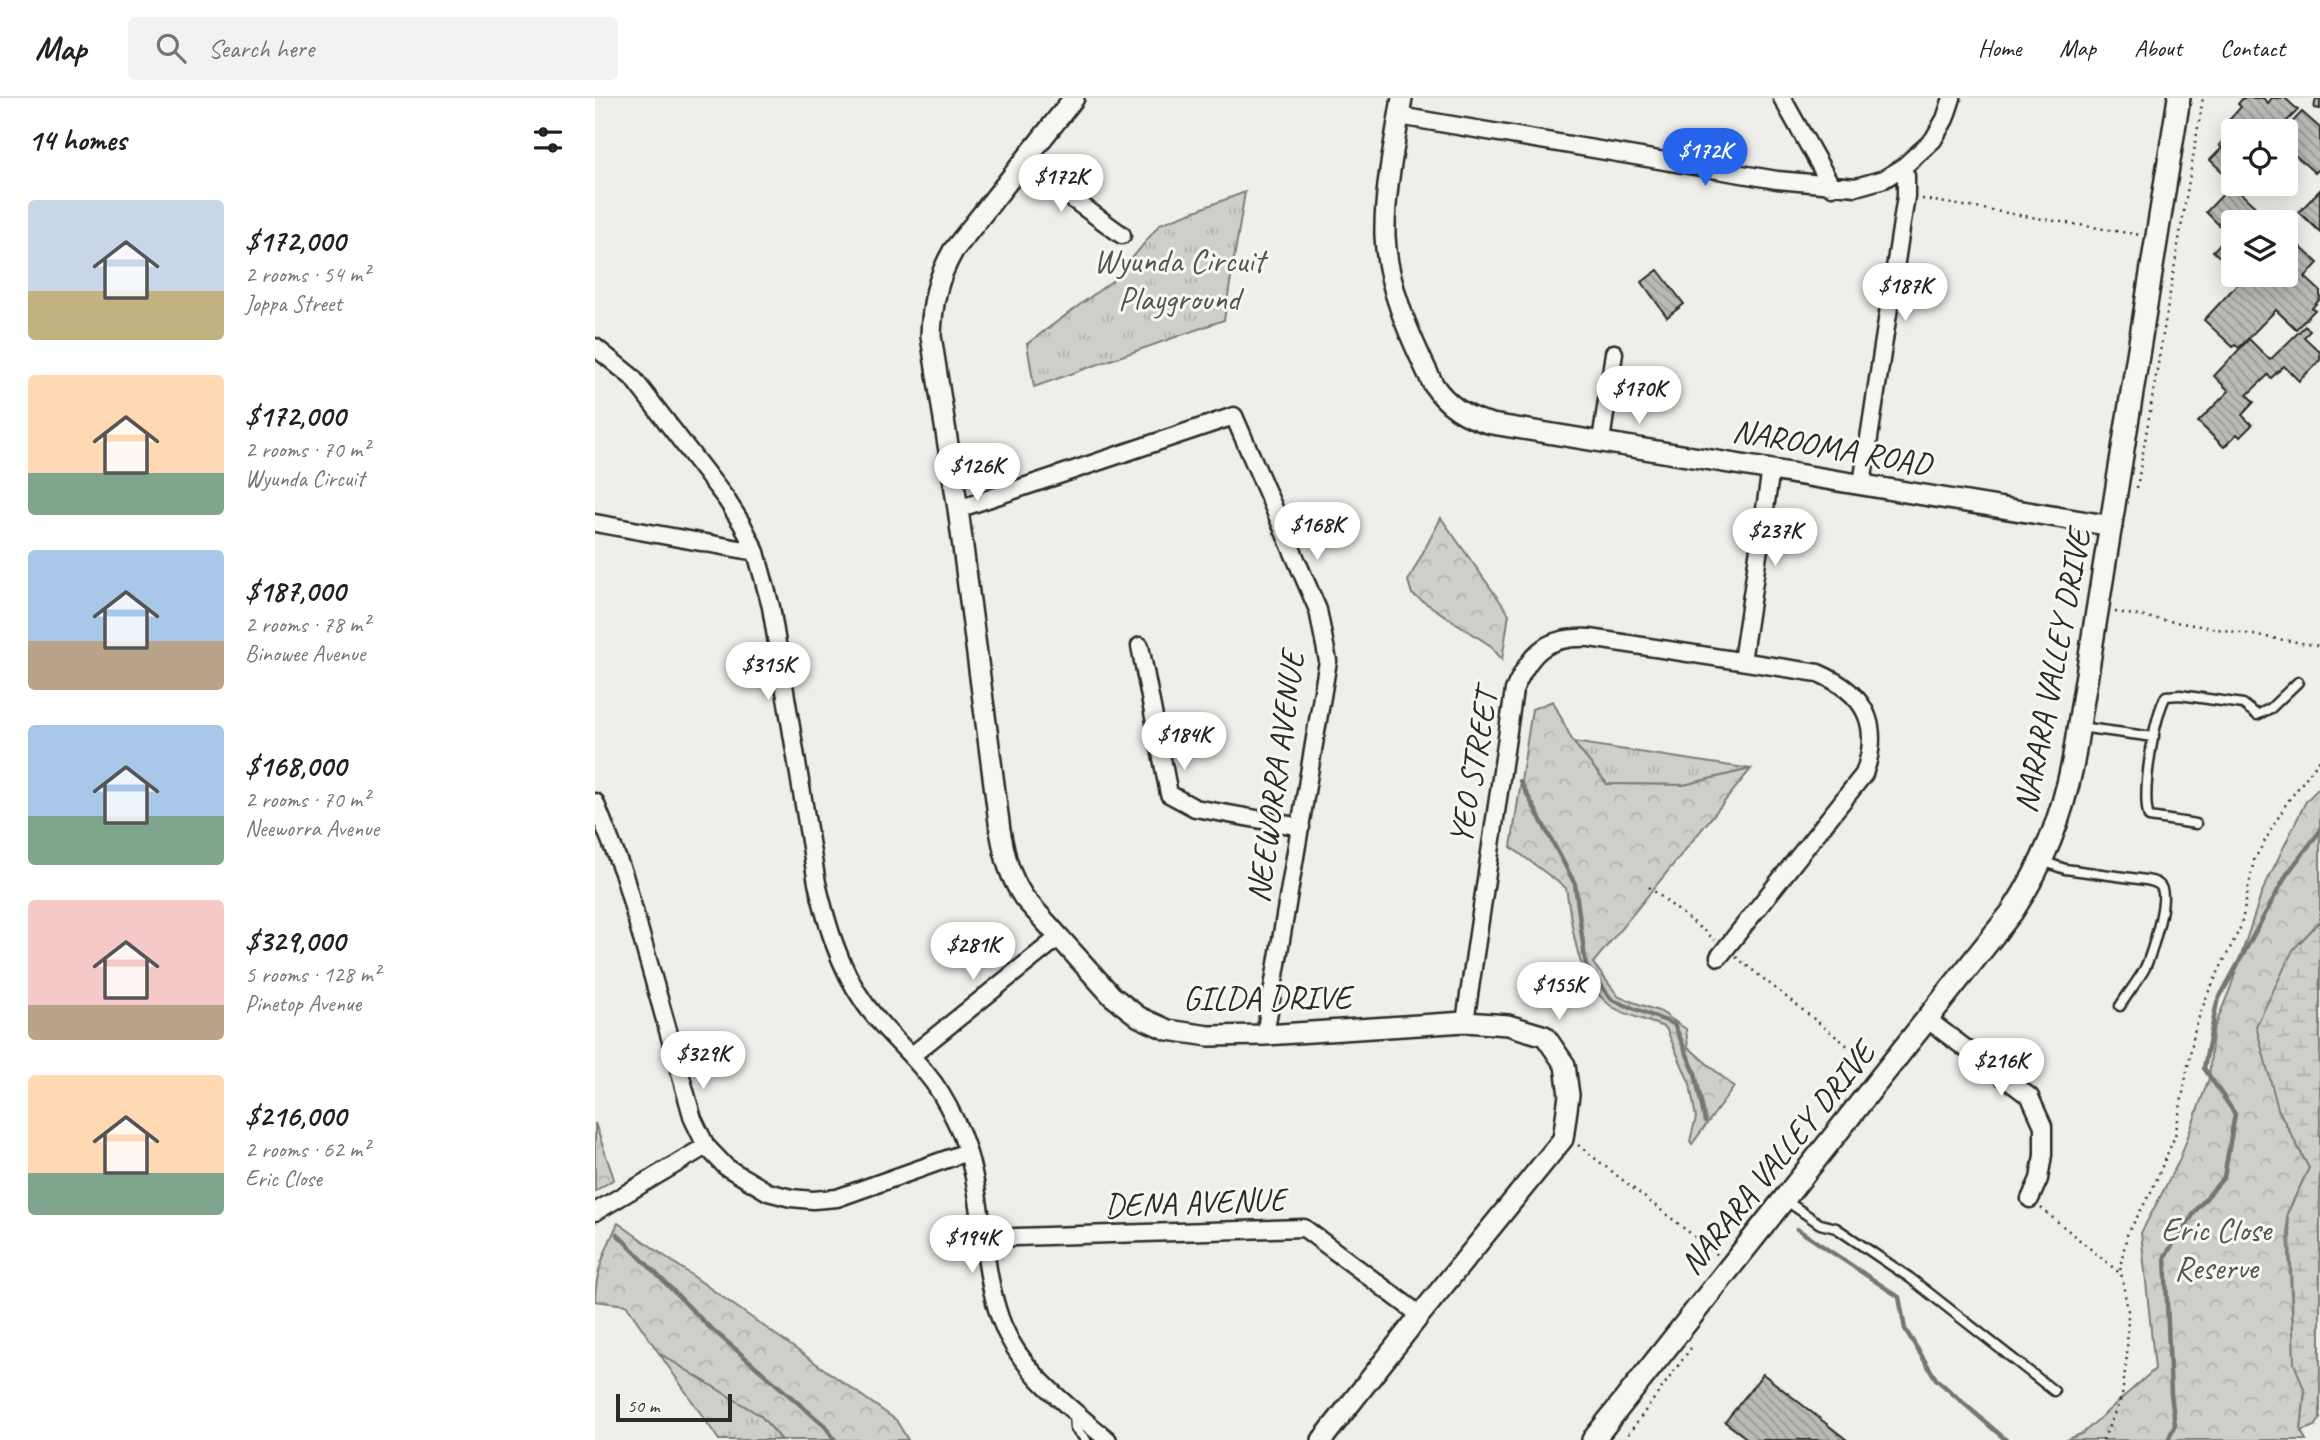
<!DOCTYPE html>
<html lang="en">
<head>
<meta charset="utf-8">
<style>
	body { margin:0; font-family:Caveat,sans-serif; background:#f2f2f2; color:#202124; height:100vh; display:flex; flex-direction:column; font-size:26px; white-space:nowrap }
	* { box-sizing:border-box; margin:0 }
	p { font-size:23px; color:#757577 }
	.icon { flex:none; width:38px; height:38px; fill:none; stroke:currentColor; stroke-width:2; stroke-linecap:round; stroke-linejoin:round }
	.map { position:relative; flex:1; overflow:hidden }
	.sheet { display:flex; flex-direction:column; background:#fff; width:595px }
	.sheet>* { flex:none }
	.buttons { position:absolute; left:1626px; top:21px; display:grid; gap:14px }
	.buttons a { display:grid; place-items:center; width:77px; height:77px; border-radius:7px; background:#fff; box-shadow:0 4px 18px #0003; font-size:35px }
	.scale { position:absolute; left:21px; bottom:18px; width:116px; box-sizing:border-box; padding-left:7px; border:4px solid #2b2b2b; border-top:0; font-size:19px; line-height:24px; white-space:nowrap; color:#2b2b2b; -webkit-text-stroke:5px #f6f6f2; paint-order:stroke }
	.price { position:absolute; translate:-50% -60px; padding:0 16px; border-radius:24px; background:#fff; color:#222; font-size:23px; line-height:46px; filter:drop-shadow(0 2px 4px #0008) }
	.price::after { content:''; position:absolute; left:50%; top:42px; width:21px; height:16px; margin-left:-10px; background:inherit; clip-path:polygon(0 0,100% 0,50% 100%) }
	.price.selected { background:#2563eb; color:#fff }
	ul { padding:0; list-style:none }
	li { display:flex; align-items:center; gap:21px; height:175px; padding:0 28px }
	li span { display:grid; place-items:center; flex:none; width:196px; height:140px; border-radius:7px; color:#555 }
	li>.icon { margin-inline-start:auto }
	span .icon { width:84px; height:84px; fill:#fffc; stroke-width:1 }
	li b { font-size:30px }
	h2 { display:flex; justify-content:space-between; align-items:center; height:84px; padding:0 28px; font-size:30px }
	header { display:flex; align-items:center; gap:42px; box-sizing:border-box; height:98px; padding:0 35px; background:#fff; border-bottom:2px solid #e0e0e0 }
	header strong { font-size:33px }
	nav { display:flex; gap:38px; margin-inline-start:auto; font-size:24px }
	.search { width:490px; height:63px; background:#f2f2f2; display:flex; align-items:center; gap:18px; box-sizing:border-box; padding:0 24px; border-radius:7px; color:#757577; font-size:26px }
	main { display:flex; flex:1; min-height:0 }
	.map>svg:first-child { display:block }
</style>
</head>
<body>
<header>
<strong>Map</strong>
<div class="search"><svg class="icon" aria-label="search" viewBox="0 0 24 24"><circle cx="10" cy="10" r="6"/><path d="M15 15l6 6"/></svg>Search here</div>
<nav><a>Home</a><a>Map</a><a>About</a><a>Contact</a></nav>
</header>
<main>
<section class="sheet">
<h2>14 homes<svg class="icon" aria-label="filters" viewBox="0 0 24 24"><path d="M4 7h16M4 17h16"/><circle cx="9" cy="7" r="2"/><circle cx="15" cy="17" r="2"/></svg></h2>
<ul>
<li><span style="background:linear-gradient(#c9d6e8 65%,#c2b280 0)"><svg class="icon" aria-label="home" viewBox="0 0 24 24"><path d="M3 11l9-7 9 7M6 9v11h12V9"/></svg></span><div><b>$172,000</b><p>2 rooms · 54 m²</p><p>Joppa Street</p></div></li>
<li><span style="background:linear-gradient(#ffd9b3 70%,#7fa58c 0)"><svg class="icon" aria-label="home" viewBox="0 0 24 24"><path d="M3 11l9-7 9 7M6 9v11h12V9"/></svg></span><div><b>$172,000</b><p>2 rooms · 70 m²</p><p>Wyunda Circuit</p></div></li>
<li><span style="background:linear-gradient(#a9c7e8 65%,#b9a48a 0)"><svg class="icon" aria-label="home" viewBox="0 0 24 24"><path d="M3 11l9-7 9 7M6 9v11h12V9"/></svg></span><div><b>$187,000</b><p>2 rooms · 78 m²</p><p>Binowee Avenue</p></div></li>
<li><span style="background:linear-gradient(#a9c7e8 65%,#7fa58c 0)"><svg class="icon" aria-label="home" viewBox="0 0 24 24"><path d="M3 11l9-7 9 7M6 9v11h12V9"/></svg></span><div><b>$168,000</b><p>2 rooms · 70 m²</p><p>Neeworra Avenue</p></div></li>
<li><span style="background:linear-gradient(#f6c9c9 75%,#b9a48a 0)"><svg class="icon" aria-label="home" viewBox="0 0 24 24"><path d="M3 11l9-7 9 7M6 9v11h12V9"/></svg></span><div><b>$329,000</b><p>5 rooms · 128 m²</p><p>Pinetop Avenue</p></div></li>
<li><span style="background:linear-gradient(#ffd9b3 70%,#7fa58c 0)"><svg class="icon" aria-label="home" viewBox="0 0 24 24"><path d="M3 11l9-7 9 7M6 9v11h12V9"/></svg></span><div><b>$216,000</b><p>2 rooms · 62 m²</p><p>Eric Close</p></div></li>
</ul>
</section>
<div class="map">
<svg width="1725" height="1342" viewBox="0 0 1725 1342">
	<defs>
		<pattern id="grass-tufts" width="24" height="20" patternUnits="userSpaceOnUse" patternTransform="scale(1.75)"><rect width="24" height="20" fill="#cececa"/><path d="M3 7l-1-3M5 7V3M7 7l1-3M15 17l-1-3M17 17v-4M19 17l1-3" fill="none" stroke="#b1b1ae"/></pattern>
		<pattern id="forest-crowns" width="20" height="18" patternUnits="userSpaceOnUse" patternTransform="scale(1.75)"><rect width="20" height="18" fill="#cececa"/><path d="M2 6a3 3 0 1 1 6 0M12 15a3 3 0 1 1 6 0" fill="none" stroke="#b1b1ae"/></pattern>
		<pattern id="wetland-marsh" width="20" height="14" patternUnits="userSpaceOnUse" patternTransform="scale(1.75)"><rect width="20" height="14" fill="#cececa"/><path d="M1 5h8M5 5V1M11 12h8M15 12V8" fill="none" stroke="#b1b1ae"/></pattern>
		<pattern id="building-back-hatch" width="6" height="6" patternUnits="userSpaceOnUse" patternTransform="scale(1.75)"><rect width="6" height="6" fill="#babab7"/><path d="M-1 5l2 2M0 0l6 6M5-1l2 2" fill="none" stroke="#979795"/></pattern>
	</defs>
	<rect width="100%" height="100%" fill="#eeeeea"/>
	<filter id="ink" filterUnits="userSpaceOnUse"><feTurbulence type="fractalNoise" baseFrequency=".0143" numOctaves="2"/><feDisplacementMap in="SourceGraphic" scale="14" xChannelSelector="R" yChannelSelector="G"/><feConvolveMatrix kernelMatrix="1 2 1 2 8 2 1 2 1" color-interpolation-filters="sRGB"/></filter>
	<g filter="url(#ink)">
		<path fill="url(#grass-tufts)" stroke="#7c7c7a" stroke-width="2" d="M 650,94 L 629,222 L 439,289 L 432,246 L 521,180 L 565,126 Z
			M 978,644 L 1156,671 L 1089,687 L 1012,686 Z
			M 64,1255 L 166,1318 L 187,1342 L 124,1342 Z"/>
		<path fill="url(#forest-crowns)" stroke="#7c7c7a" stroke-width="2" d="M 846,420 L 914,516 L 907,562 L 896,548 L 817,496 L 813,483 Z
			M 958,603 L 978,644 L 1012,686 L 1089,687 L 1156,671 L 998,865 L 1024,899 L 1066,914 L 1091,931 L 1093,949 L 1139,989 L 1097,1046 L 1095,1043 L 1101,1020 L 1095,986 L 1071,930 C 1056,923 1029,917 1016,908 C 980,881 978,830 971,790 L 916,749 L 937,611 Z
			M 1725,689 L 1725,823 L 1698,852 L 1683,1011 L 1714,1070 L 1692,1116 L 1699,1255 L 1710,1293 L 1706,1333 L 1711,1342 L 1471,1342 L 1488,1335 L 1560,1271 L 1546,1135 L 1584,1063 L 1614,980 L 1618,933 L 1635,891 L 1667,794 L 1711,703 Z
			M 0,1025 L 19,1081 L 0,1093 Z
			M 23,1125 L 301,1322 L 313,1342 L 187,1342 L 166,1318 L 64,1255 L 31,1207 L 0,1203 C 0,1175 11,1150 23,1125 Z"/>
		<path fill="url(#wetland-marsh)" stroke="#7c7c7a" stroke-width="2" d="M 1725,823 L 1725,1321 L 1720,1328 L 1706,1333 L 1710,1294 L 1699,1265 L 1695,1133 L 1692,1116 L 1714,1070 L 1683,1011 L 1661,928 L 1698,852 Z"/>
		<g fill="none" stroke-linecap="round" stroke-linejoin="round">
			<path stroke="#757573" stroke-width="4.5" d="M 925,683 L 980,786 L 991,868 L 1017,902 L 1079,926 L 1100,975 L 1110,1023
				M 1202,1131 L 1304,1199 L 1310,1231 L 1341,1281 L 1411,1342
				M 22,1136 L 111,1226 L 230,1328 L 240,1342
				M 1573,1342 L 1580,1327 L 1576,1296 L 1570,1158 L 1602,1111 L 1629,1079 L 1640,1016 L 1609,970 L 1622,904 L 1692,776 L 1725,733"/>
		</g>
		<path fill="url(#building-back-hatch)" stroke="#2b2b2b" stroke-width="2" d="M 1648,0 L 1668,0 L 1673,5 L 1677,0 L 1690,0 L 1703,12 L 1682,33 L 1638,33 L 1638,84 L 1615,62 L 1627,50 L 1624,47 L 1641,29 L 1634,22 L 1646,9 L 1643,6 Z
			M 1721,0 L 1725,1 L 1725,11 L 1719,10 Z
			M 1707,14 L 1725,30 L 1725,70 L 1720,75 L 1690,48 L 1689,33 Z
			M 1637,87 L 1670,118 L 1665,124 L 1638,124 L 1638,171 L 1618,153 L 1634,137 L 1611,114 Z
			M 1725,92 L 1725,134 L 1704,114 Z
			M 1690,135 L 1723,165 L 1710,179 L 1725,193 L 1725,201 L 1717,210 L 1720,212 L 1701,231 L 1681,212 L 1644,250 L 1640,247 L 1638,249 L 1609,222 L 1650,178 L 1657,184 L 1664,177 L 1690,177 Z
			M 1063,172 L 1089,206 L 1072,219 L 1047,184 Z
			M 1710,228 L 1715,233 L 1709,239 L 1725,254 L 1725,262 L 1704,283 L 1689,268 L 1676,280 L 1673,277 L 1652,297 L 1659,304 L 1647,317 L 1657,327 L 1645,339 L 1642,336 L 1629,349 L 1603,324 L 1634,293 L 1619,278 L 1654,241 L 1675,262 Z
			M 1168,1276 L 1252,1342 L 1154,1342 L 1130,1324 Z"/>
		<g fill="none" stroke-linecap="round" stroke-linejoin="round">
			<defs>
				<path id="service" d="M 1484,629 L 1559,639
					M 1601,726 L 1554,719 C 1546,697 1559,618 1571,598 L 1585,597 L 1648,606 L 1662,617 L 1676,610 L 1703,584
					M 1447,763 L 1470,771 L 1551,782 C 1557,783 1563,784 1566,789 C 1574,801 1556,857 1550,870 C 1543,883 1533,895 1525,908
					M 1190,1102 L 1225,1126 L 1241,1130 L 1250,1136 L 1315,1180 L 1459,1293
					M 479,1316 L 480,1330 L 491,1342"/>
				<path id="minor" d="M 1187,0 L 1237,89
					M 804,18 L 1182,82 L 1261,89 L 1289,81 L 1307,70 L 1338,42 L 1350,21 L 1357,0
					M 428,65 L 527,137
					M 0,249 L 37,279 L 131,401 L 147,426 L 161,454 L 176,509 L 222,785 C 232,827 244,868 268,903 C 286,930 311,950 331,975 C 343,989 353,1007 361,1024 C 391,1086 383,1157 405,1220 C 423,1272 473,1308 513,1342
					M 1006,343 L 1019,255
					M 1267,386 L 1311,98 L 1311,78 L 1307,70
					M 363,411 L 639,318 L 723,512 L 733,563 L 670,937
					M 0,425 L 161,454
					M 545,548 L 574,696 L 600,710 L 706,729
					M 1147,563 L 1176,371
					M 0,704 L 29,777 L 98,1021 L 111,1048 L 131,1069 L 173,1094 L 196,1100 L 218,1102 L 242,1100 L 372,1054
					M 1333,922 L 1435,999 L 1448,1028 L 1448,1057 L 1444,1081 L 1435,1101
					M 870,924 L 919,592 C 936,553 952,538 995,540 L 1223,575 C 1270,595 1287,626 1269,676 L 1124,859
					M 316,958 L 464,839
					M 0,1114 L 111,1048
					M 390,1140 L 709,1130 L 825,1217"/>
				<path id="tertiary" d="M 479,0 L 358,153 C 342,181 337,206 336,238 L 363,411 L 405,732 C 410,760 414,777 429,800 L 517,898 L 544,919 L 573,932 L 614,938 L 670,937 L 870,924 L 913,927 L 950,938 L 970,967 L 974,997 L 968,1041 L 825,1217 L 727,1342
					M 807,0 C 800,45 789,93 790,138 C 792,189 816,241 838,286 C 852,308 872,320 897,326 L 1517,428"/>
				<path id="secondary" d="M 998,1342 L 1417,814 C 1449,765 1466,722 1478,664 L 1584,0"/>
			</defs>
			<use href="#service" stroke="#2b2b2b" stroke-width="13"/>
			<use href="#minor" stroke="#2b2b2b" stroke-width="21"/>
			<use href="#tertiary" stroke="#2b2b2b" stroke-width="24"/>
			<use href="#secondary" stroke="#2b2b2b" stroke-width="26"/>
			<path stroke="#2b2b2b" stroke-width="2.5" stroke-dasharray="2 5" stroke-linecap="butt" d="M 1327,101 L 1545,137
				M 1542,390 L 1608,0
				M 1520,514 L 1725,548
				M 1054,789 L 1120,842
				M 1141,859 L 1273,964
				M 983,1047 L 1123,1157
				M 1446,1110 L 1527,1177
				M 1029,1342 L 1096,1250
				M 1508,1342 L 1527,1298 L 1532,1257 L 1533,1213 L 1525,1169 L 1532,1137 L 1557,1092 L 1580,1038 L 1600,930 L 1613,895 L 1646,828 L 1659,762 L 1691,706 L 1725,661"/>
			<use href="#service" stroke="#f6f6f2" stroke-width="8"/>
			<use href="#minor" stroke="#f6f6f2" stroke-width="16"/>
			<use href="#tertiary" stroke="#f6f6f2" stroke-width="19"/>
			<use href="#secondary" stroke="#f6f6f2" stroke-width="21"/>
		</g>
	</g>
	<g text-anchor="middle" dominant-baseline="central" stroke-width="6" stroke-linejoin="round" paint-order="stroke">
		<g font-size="33" fill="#545453" stroke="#f6f6f2">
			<text x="584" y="163">Wyunda Circuit<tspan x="584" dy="38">Playground</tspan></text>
			<text x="1621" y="1132">Eric Close<tspan x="1621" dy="38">Reserve</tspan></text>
		</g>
		<g font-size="33" fill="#2b2b2b" stroke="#f6f6f2">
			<text transform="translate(1237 349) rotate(10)">NAROOMA ROAD</text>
			<text transform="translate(1457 573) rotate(-79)">NARARA VALLEY DRIVE</text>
			<text transform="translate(878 669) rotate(-80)">YEO STREET</text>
			<text transform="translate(680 679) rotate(-82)">NEEWORRA AVENUE</text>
			<text x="672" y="900">GILDA DRIVE</text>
			<text transform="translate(1182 1060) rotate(-51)">NARARA VALLEY DRIVE</text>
			<text transform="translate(600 1104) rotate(-2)">DENA AVENUE</text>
		</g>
	</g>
</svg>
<div class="buttons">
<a><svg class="icon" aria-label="locate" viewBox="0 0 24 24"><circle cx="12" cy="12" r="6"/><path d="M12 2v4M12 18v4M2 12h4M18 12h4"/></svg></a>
<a><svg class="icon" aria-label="layers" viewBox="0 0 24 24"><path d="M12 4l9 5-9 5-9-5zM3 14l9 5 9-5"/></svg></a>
</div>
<div class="scale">50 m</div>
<b class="price selected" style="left:1110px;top:90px">$172K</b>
<b class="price" style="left:466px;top:116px">$172K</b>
<b class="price" style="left:1310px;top:225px">$187K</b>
<b class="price" style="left:1044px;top:328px">$170K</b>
<b class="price" style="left:382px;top:405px">$126K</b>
<b class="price" style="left:722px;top:464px">$168K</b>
<b class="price" style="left:1180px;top:470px">$237K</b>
<b class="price" style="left:173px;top:604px">$315K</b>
<b class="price" style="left:589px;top:674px">$184K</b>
<b class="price" style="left:378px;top:884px">$281K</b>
<b class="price" style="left:964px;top:924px">$155K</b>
<b class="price" style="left:108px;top:993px">$329K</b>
<b class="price" style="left:1406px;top:1000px">$216K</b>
<b class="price" style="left:377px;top:1177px">$194K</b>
</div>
</main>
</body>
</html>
